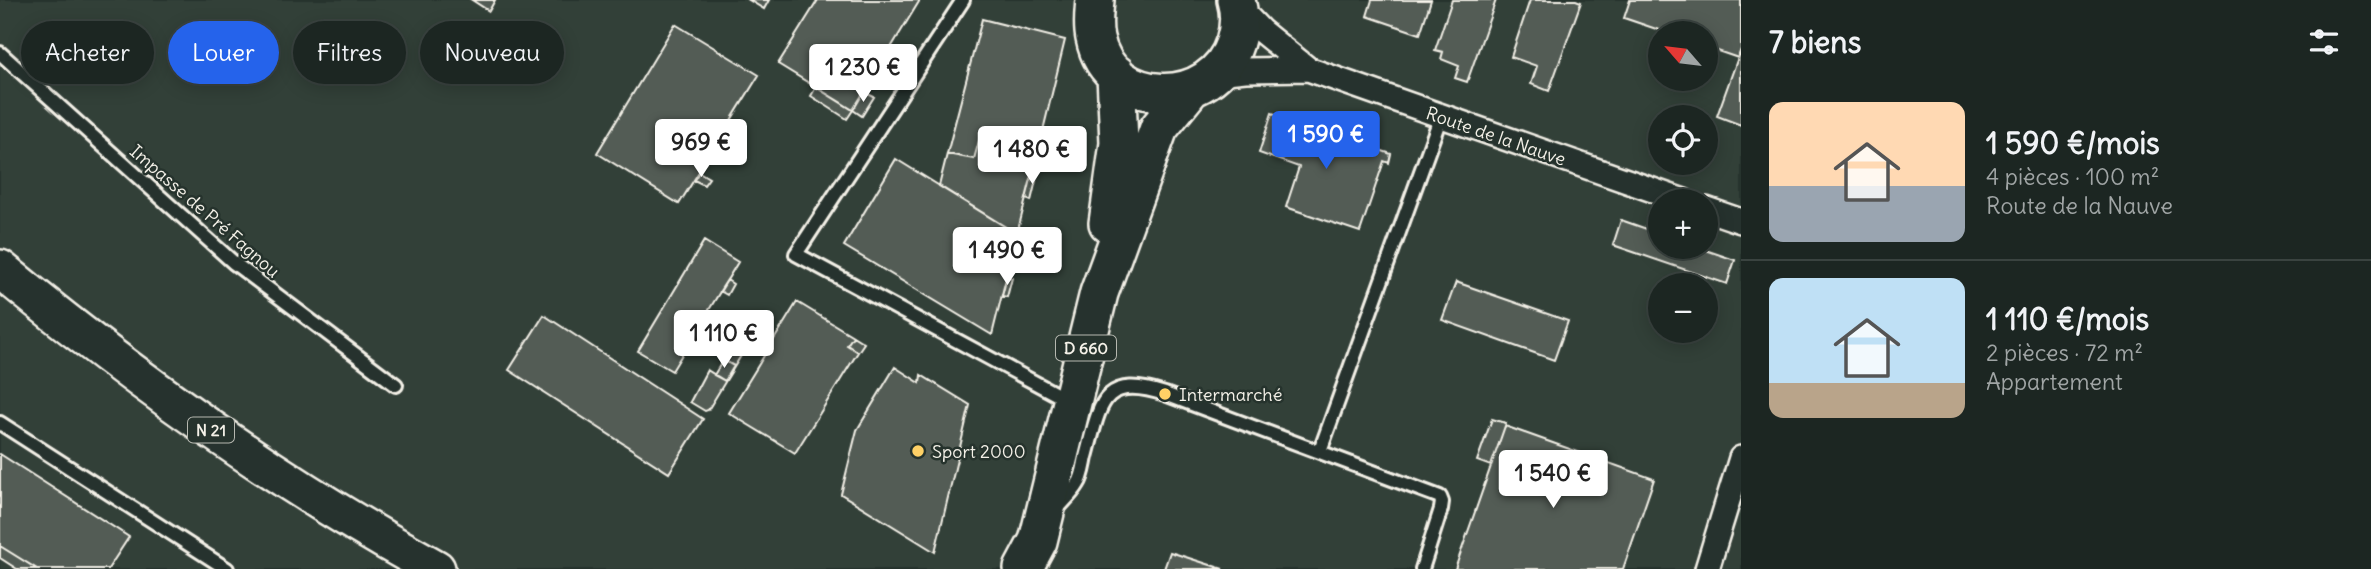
<!DOCTYPE html>
<html lang="fr">
<head>
<meta charset="utf-8">
<style>
	body { margin:0; font-family:Delius,sans-serif; background:#252e2a; color:#f1f3f6; height:100vh; display:flex; flex-direction:column; font-size:26px; white-space:nowrap }
	* { box-sizing:border-box; margin:0 }
	p { font-size:23px; color:#a0a5a5 }
	.icon { flex:none; width:38px; height:38px; fill:none; stroke:currentColor; stroke-width:2; stroke-linecap:round; stroke-linejoin:round }
	.map { position:relative; flex:1; overflow:hidden }
	.drawer { display:flex; flex-direction:column; background:#1c2622; width:630px }
	.drawer>* { flex:none }
	.hud { position:absolute; left:21px; top:21px; width:665px; height:63px; display:flex; gap:14px }
	.needle { width:46px; rotate:298deg }
	.tools { position:absolute; left:1648px; top:21px; display:grid; gap:14px }
	.tools a { display:grid; place-items:center; width:70px; height:70px; border-radius:50%; background:#1c2622; box-shadow:0 4px 18px #0003,0 0 0 2px #3a4340; font-size:35px }
	.price { position:absolute; translate:-50% -60px; padding:0 16px; border-radius:7px; background:#fff; color:#222; font-size:23px; line-height:46px; filter:drop-shadow(0 2px 4px #0008) }
	.price::after { content:''; position:absolute; left:50%; top:42px; width:21px; height:16px; margin-left:-10px; background:inherit; clip-path:polygon(0 0,100% 0,50% 100%) }
	.price.active { background:#2563eb; color:#fff }
	ul { padding:0; list-style:none }
	li { display:flex; align-items:center; gap:21px; height:175px; padding:0 28px }
	li+li { border-top:2px solid #3a4340 }
	li span { display:grid; place-items:center; flex:none; width:196px; height:140px; border-radius:14px; color:#555 }
	li>.icon { margin-inline-start:auto }
	span .icon { width:84px; height:84px; fill:#fffc; stroke-width:1 }
	li b { font-size:30px }
	h2 { display:flex; justify-content:space-between; align-items:center; height:84px; padding:0 28px; font-size:30px }
	.pill { padding:0 24px; border-radius:32px; background:#1c2622; box-shadow:0 4px 18px #0003,0 0 0 2px #3a4340; font-size:24px; line-height:63px }
	.pill.active { background:#2563eb; color:#fff }
	main { display:flex; flex:1; min-height:0 }
	.map>svg:first-child { display:block }
</style>
</head>
<body>
<main>
<div class="map">
<svg width="1741" height="569" viewBox="0 0 1741 569">
	<rect width="100%" height="100%" fill="#26332d"/>
	<filter id="ink" filterUnits="userSpaceOnUse"><feTurbulence type="fractalNoise" baseFrequency=".0143" numOctaves="2"/><feDisplacementMap in="SourceGraphic" scale="14" xChannelSelector="R" yChannelSelector="G"/><feConvolveMatrix kernelMatrix="1 2 1 2 8 2 1 2 1" color-interpolation-filters="sRGB"/></filter>
	<g filter="url(#ink)">
		<path fill="#333f39" fill-rule="evenodd" d="M 0,0 L 1741,0 L 1741,569 L 0,569 ZM 1661,33 L 1706,33 L 1706,79 L 1661,79 ZM 1661,117 L 1706,117 L 1706,163 L 1661,163 ZM 1661,201 L 1706,201 L 1706,247 L 1661,247 ZM 1661,285 L 1706,285 L 1706,331 L 1661,331 Z"/>
		<path fill="#525c55" stroke="#f4f1e8" stroke-width="2" d="M 472,0 L 495,0 L 489,11 Z
			M 749,0 L 769,0 L 764,9 Z
			M 818,0 L 920,0 L 853,110 L 778,64 Z
			M 1372,0 L 1431,0 L 1420,34 L 1367,16 Z
			M 1452,0 L 1496,0 L 1467,82 L 1455,78 L 1459,66 L 1441,59 L 1443,52 L 1435,50 Z
			M 1530,0 L 1576,0 L 1581,2 L 1549,91 L 1531,84 L 1537,66 L 1511,57 Z
			M 1630,0 L 1741,0 L 1741,49 L 1738,58 L 1706,47 L 1706,33 L 1668,33 L 1624,18 Z
			M 982,19 L 1065,40 L 1037,155 L 979,141 L 974,159 L 947,154 Z
			M 675,24 L 759,75 L 679,204 L 597,153 Z
			M 1741,49 L 1741,125 L 1717,116 Z
			M 816,87 L 853,110 L 847,119 L 811,96 Z
			M 864,92 L 874,97 L 862,116 L 853,110 Z
			M 1272,113 L 1391,154 L 1389,163 L 1384,161 L 1360,232 L 1286,207 L 1299,167 L 1259,153 Z
			M 979,141 L 1037,155 L 1017,234 L 939,186 L 947,154 L 974,159 Z
			M 896,159 L 1017,234 L 992,335 L 844,246 Z
			M 1033,171 L 1038,172 L 1031,201 L 1026,199 Z
			M 699,172 L 709,178 L 704,185 L 694,180 Z
			M 1621,220 L 1661,234 L 1661,247 L 1697,247 L 1735,260 L 1727,284 L 1613,245 Z
			M 704,241 L 738,262 L 672,371 L 638,351 Z
			M 1007,277 L 1012,278 L 1007,297 L 1002,296 Z
			M 727,280 L 733,284 L 727,295 L 720,291 Z
			M 1456,282 L 1568,321 L 1554,360 L 1442,320 Z
			M 797,302 L 853,336 L 847,345 L 858,352 L 795,453 L 729,413 Z
			M 544,315 L 703,419 L 669,473 L 509,370 Z
			M 743,316 L 759,326 L 708,410 L 705,411 L 690,402 L 707,370 L 725,381 L 734,366 L 718,356 Z
			M 853,336 L 864,343 L 858,352 L 847,345 Z
			M 723,360 L 734,366 L 725,381 L 714,375 Z
			M 895,367 L 920,383 L 921,375 L 970,405 L 935,552 L 841,494 L 857,430 Z
			M 1492,419 L 1506,423 L 1491,466 L 1477,461 Z
			M 1505,426 L 1654,479 L 1623,569 L 1455,569 Z
			M 0,454 L 129,537 L 108,569 L 37,569 L 0,546 Z
			M 0,546 L 37,569 L 17,569 L 0,558 Z
			M 1170,552 L 1223,569 L 1164,569 Z"/>
		<g fill="none" stroke-linecap="round" stroke-linejoin="round">
			<defs>
				<path id="lane" d="M 963,0 L 796,254 L 1069,401
					M 0,53 L 234,263 L 396,385
					M 0,423 L 227,569
					M 1320,451 L 1441,116
					M 1057,509 C 1064,501 1073,493 1078,484 C 1083,477 1084,466 1086,457 C 1100,405 1101,373 1165,394 L 1440,497 L 1442,502 L 1441,509 L 1422,569"/>
				<path id="street" d="M 1238,7 L 1261,31 L 1308,69 L 1684,201
					M 1217,73 L 1245,70 L 1308,69
					M 1706,209 L 1741,221
					M 1707,569 L 1741,458"/>
				<path id="primary" d="M 1095,0 C 1094,13 1092,25 1095,38 C 1109,109 1213,111 1235,42 C 1239,29 1240,14 1236,0
					M 1108,223 L 1119,143 L 1116,74
					M 0,269 C 137,382 281,484 436,569
					M 1023,569 L 1038,541 L 1099,293 L 1159,128 L 1190,90"/>
			</defs>
			<use href="#lane" stroke="#f4f1e8" stroke-width="18"/>
			<use href="#street" stroke="#f4f1e8" stroke-width="28"/>
			<use href="#primary" stroke="#f4f1e8" stroke-width="42"/>
			<use href="#lane" stroke="#26332d" stroke-width="12"/>
			<use href="#street" stroke="#26332d" stroke-width="23"/>
			<use href="#primary" stroke="#26332d" stroke-width="37"/>
		</g>
	</g>
	<g fill="#ffd166" stroke="#26332d" stroke-width="2.5">
		<circle cx="1165" cy="394" r="7"/>
		<circle cx="918" cy="451" r="7"/>
	</g>
	<g text-anchor="middle" dominant-baseline="central" stroke-width="5" stroke-linejoin="round" paint-order="stroke">
		<g fill="#26332d" stroke="#b6b8b0" stroke-width="2">
			<rect x="1056" y="335.5" width="60" height="25" rx="5"/>
			<rect x="188" y="417.5" width="46" height="25" rx="5"/>
		</g>
		<g font-size="16" font-weight="bold" fill="#f4f1e8">
			<text x="1086" y="348">D 660</text>
			<text x="211" y="430">N 21</text>
		</g>
		<g font-size="18" fill="#f4f1e8" stroke="#26332d">
			<text transform="translate(1496 136) rotate(19)">Route de la Nauve</text>
			<text transform="translate(205 211) rotate(41)">Impasse de Pré Fagnou</text>
		</g>
		<g font-size="18" fill="#f4f1e8" stroke="#26332d" text-anchor="start">
			<text x="1179" y="394">Intermarché</text>
			<text x="932" y="451">Sport 2000</text>
		</g>
	</g>
</svg>
<div class="tools">
<a><svg class="needle" viewBox="-14 -14 28 28"><path d="M0-13l5 13h-10z" fill="#e53935"/><path d="M0 13l5-13h-10z" fill="#a0a5a5"/></svg></a>
<a><svg class="icon" aria-label="locate" viewBox="0 0 24 24"><circle cx="12" cy="12" r="6"/><path d="M12 2v4M12 18v4M2 12h4M18 12h4"/></svg></a>
<a>+</a>
<a>−</a>
</div>
<b class="price" style="left:863px;top:104px">1 230 €</b>
<b class="price active" style="left:1326px;top:171px">1 590 €</b>
<b class="price" style="left:701px;top:179px">969 €</b>
<b class="price" style="left:1032px;top:186px">1 480 €</b>
<b class="price" style="left:1007px;top:287px">1 490 €</b>
<b class="price" style="left:724px;top:370px">1 110 €</b>
<b class="price" style="left:1553px;top:510px">1 540 €</b>
<div class="hud">
<a class="pill">Acheter</a>
<a class="pill active">Louer</a>
<a class="pill">Filtres</a>
<a class="pill">Nouveau</a>
</div>
</div>
<section class="drawer">
<h2>7 biens<svg class="icon" aria-label="filters" viewBox="0 0 24 24"><path d="M4 7h16M4 17h16"/><circle cx="9" cy="7" r="2"/><circle cx="15" cy="17" r="2"/></svg></h2>
<ul>
<li><span style="background:linear-gradient(#ffd9b3 60%,#9aa5b1 0)"><svg class="icon" aria-label="home" viewBox="0 0 24 24"><path d="M3 11l9-7 9 7M6 9v11h12V9"/></svg></span><div><b>1 590 €/mois</b><p>4 pièces · 100 m²</p><p>Route de la Nauve</p></div></li>
<li><span style="background:linear-gradient(#bfe0f5 75%,#b9a48a 0)"><svg class="icon" aria-label="home" viewBox="0 0 24 24"><path d="M3 11l9-7 9 7M6 9v11h12V9"/></svg></span><div><b>1 110 €/mois</b><p>2 pièces · 72 m²</p><p>Appartement</p></div></li>
</ul>
</section>
</main>
</body>
</html>
